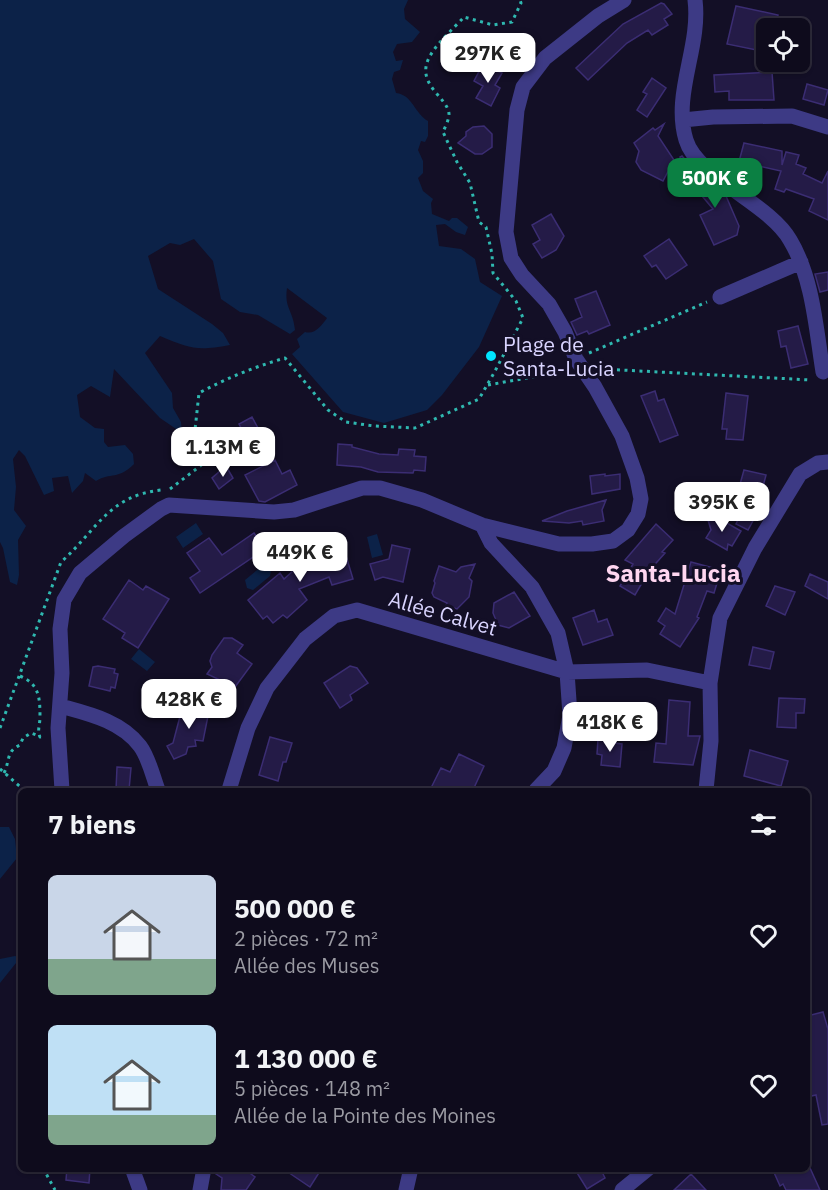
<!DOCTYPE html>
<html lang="fr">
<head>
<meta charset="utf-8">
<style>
	body { margin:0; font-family:"IBM Plex Sans",sans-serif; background:#171425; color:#f1f3f6; height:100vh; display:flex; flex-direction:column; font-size:22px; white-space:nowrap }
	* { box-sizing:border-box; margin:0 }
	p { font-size:20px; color:#9b9ba3 }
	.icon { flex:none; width:33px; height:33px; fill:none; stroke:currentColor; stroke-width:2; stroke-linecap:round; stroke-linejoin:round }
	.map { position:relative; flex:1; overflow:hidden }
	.side { position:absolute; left:18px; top:788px; width:792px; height:384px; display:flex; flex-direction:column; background:#0e0b1c; border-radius:9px; box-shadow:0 2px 4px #0004,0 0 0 2px #2e2b3b }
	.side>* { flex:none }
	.buttons { position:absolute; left:756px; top:18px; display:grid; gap:12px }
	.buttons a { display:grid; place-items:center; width:54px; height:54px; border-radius:9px; background:#0e0b1c; box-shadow:0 2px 4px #0004,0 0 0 2px #2e2b3b; font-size:30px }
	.price { position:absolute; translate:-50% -51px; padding:0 14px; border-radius:12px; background:#fff; color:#222; font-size:20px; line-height:39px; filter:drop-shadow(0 2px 3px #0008) }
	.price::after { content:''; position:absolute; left:50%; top:36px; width:18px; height:14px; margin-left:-9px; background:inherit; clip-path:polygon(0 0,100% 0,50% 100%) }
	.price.selected { background:#0b8043; color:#fff }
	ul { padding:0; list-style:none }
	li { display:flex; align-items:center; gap:18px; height:150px; padding:0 30px }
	li span { display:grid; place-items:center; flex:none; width:168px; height:120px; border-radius:9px; color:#555 }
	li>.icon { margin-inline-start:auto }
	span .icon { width:72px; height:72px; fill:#fffc; stroke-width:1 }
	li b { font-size:26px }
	h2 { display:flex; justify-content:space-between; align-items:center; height:72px; padding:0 30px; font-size:26px }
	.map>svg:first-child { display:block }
</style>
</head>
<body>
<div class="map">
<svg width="828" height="1190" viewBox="0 0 828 1190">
	<rect width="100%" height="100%" fill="#130f26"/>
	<path fill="#0c2248" d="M 0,0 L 408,0 L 404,9 L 405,19 L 420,32 L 412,42 L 397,44 L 393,52 L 396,61 L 403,60 L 400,70 L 394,72 L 392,79 L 396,93 C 413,95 414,113 428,121 L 428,136 L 425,142 L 421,141 L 418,150 L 423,161 L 423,173 L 418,178 L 423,191 L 433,199 L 431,203 L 432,214 L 449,221 L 452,218 L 457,218 L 468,227 L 465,235 L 456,232 L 445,224 L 436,225 L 439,246 L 461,249 L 475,259 L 480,282 L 502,296 L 479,347 L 442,395 L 427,410 L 384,423 L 343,412 L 292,354 L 300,347 L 297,339 L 305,332 C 315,335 322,325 327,318 L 287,288 C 284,308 293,310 295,330 L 290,334 L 258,315 L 240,312 L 221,299 L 213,261 L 194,239 L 180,245 L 170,243 L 148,256 L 158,289 L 212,324 L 223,333 L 230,345 C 197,351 191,349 160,336 L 145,353 L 172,393 L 173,408 L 181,422 L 182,433 L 160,418 L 114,369 L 110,397 L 91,386 L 77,395 L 80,417 L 95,428 L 104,429 L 104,442 L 108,447 L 125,445 L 133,454 L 134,464 C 118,480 111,472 96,481 L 85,473 L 83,481 L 72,493 L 68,476 L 52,478 L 54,491 L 44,495 L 25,456 L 19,450 L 13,459 L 16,487 L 14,510 L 26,526 L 18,540 L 19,575 L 17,585 L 10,582 L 3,548 L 0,542 Z
		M 196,523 L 203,534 L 183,548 L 176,537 Z
		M 377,534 L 383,555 L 372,558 L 367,537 Z
		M 267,565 L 271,571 L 270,576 L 253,590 L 247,588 L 245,580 L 262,566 Z
		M 139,649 L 155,662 L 147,671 L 131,659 Z
		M 0,827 L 9,827 L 15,839 L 17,858 L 0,879 Z
		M 15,956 L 20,958 L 0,983 L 0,959 Z"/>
	<path fill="#241b47" stroke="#3b2d73" stroke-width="1.5" d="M 661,3 L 664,4 L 672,14 L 664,19 L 668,25 L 652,35 L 648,30 L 627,43 L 588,80 L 576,68 L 623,24 Z
		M 736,6 L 778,15 L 775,28 L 766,28 L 766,52 L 727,44 Z
		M 483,64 L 502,73 L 495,85 L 500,88 L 491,106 L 476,98 L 483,86 L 474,81 Z
		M 772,72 L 774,100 L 729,100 L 729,91 L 715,92 L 714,75 Z
		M 652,78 L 666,88 L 647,117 L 637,110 L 647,94 L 643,92 Z
		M 807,84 L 828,90 L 824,105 L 803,99 Z
		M 664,124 L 658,136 L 674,160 L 663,181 L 641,170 L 636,162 L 639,151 L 634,143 L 653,128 L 655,130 Z
		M 484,126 L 492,134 L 492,147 L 482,154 L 475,154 L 458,143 L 466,136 L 466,132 L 473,127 Z
		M 744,143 L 782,151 L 782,165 L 786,152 L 799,155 L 796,164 L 806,168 L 803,174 L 822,183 L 828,171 L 828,220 L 809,211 L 814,199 L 786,189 L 784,192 L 775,189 L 781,171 L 754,165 L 752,172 L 737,169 Z
		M 682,156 L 698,174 L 726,196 L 739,226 L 737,235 L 714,245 L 700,215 L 713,209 L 697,190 L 680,157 Z
		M 551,214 L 564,236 L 556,250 L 542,258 L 533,244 L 540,240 L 532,225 Z
		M 669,239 L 687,265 L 666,279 L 656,265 L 652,267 L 644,256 Z
		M 828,272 L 828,290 L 820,292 L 815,274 Z
		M 596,291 L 610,325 L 589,334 L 587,331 L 577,335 L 571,322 L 582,317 L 575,299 Z
		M 798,326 L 808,364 L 791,368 L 786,346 L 781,347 L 778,331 Z
		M 655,391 L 658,401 L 664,399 L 678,435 L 660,442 L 641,396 Z
		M 726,393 L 748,396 L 743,440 L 726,439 L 727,429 L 722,429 Z
		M 252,417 L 259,430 L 246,437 L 239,424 Z
		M 338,444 L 352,445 L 352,447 L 379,454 L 398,455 L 399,449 L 415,450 L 414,456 L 426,457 L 425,471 L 414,470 L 413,473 L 378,472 L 361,467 L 337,465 Z
		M 275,460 L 282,474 L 290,470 L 297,485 L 265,502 L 259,501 L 245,475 Z
		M 226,466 L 233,478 L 219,489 L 212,478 Z
		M 744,470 L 766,475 L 755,517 L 748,530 L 736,524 L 749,498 L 737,495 Z
		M 605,474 L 605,476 L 620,474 L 620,489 L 592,494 L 590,476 Z
		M 606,500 L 602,510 L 604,521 L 583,525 L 582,521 L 569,523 L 542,521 L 567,511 Z
		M 718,518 L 741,531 L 732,546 L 728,544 L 727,550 L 706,538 L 711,530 L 708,520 Z
		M 656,524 L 673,540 L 662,552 L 665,553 L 649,571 L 635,595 L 620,586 L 633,564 L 625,560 Z
		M 254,533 L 265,549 L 200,593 L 190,578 L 200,571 L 187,553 L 209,538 L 222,555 Z
		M 310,544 L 319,555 L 325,551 L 333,553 L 344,549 L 353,579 L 332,585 L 329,577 L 299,589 L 307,600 L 287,618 L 283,615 L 273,623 L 267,616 L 263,619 L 248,600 L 280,573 L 284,579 L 305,560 L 299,553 Z
		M 392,545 L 410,549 L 403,582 L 383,577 L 375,580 L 370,564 L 389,559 Z
		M 691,562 L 721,570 L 714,593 L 707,591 L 697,617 L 699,618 L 680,647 L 660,634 L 665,626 L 658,621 L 666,608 L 675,614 Z
		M 475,564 L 469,578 L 472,581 L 469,597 L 457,609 L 446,605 L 447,603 L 434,597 L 432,593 L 435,583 L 434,581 L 439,566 L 456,572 L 461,567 Z
		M 810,574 L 828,582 L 828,599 L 805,586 Z
		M 129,580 L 143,590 L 146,586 L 169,599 L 138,648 L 122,638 L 125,633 L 103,619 Z
		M 775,586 L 795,592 L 785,615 L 766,606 Z
		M 514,592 L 530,616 L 509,628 L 498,625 L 493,613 L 494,603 Z
		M 594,610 L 598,622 L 607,619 L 613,635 L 583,645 L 573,618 Z
		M 224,638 L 232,638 L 243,645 L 237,653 L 252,664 L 235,687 L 207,674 L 212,667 L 210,661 L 212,655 Z
		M 753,647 L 774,652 L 770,669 L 749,665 Z
		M 98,666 L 115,669 L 114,673 L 118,674 L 115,688 L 111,687 L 110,691 L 89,686 L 93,667 Z
		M 350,666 L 357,668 L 368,683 L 350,695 L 352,700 L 340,708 L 324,683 Z
		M 779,698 L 805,699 L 804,713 L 796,713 L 796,728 L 777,727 Z
		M 669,700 L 690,702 L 688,736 L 700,736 L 693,765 L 654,762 L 656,743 L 666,744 Z
		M 183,705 L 209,711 L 203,741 L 195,740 L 196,746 L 188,747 L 186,754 L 174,759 L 167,746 L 173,743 Z
		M 270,737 L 292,743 L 286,762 L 283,762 L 278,781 L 259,775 Z
		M 598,739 L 614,740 L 614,743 L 622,744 L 620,767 L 601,765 L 602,755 L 597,754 Z
		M 750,750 L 788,761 L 781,786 L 744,776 Z
		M 459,754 L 484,766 L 473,790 L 430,790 L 441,768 L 450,772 Z
		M 117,767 L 131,768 L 129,790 L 116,790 Z
		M 823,1012 L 828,1029 L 828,1124 L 822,1125 L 816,1095 L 807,1097 L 807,1016 Z
		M 67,1168 L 90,1168 L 89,1183 L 66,1180 Z
		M 214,1168 L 243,1168 L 255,1177 L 246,1190 L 221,1190 L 222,1178 L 213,1172 Z
		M 282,1168 L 322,1168 L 310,1187 Z
		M 574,1168 L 600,1168 L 605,1178 L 587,1189 Z
		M 772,1168 L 810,1168 L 820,1190 L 786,1190 L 783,1184 L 780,1186 Z
		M 691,1174 L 706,1190 L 674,1190 Z"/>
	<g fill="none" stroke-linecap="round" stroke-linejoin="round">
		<path stroke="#2fb8b0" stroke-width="3" stroke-dasharray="3 4.5" stroke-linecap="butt" d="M 589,353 L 707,302
			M 602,369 L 811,380
			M 488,385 L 566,371
			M 170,489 L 208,460 L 195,430 L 199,393 C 227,378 254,367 285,358 L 328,410 L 346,422 L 374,426 L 415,428 L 479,399 L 494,373 L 523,318 L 516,301 L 493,273 L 492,254 L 486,227 L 479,222 L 470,183 L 457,162 L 443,132 C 445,127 449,120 449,114 C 448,97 414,84 430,56 C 437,43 454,28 464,17 L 493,25 L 512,22 L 521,3 L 520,0
			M 20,676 C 39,684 40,697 40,717 C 40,725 37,730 40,737 L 44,736
			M 0,728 L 61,562 C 97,530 108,496 161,490
			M 0,769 L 24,790
			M 4,773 C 10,761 6,751 20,745 L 23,738 L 31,733 L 39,736
			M 43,1168 L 55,1190"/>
		<path stroke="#3d3a85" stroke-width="15" d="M 695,0 C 701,47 672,94 686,140 C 697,177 770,204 790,240 C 813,278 816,329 823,372
			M 683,120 L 713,117 L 792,116 L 828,127
			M 720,297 L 801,262
			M 482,525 L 491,543 L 532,587 L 558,633 L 567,672 L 570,715 L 564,748 L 554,771 L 536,790
			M 60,706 C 89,714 121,721 140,746 C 149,758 153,777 158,790
			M 62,790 L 58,728 L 62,673 L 60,629 L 64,600 L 80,573 L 124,536 L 161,509 L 169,505 L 274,512 L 294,510 L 362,488 L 380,488 L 422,500 L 482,525 L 559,544 L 592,544 L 613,541 L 628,530 L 638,514 L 641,499 L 637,478 L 622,436 L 595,387 L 576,359 L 565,332 L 549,304 L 522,275 L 511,258 L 506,232 L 517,110 L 523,87 L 545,58 L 598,16 L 624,0
			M 229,790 L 248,728 L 267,688 L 305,639 L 334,616 L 357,610 L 567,672 L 647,670 L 710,683
			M 706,790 L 711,741 L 710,683 L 720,618 L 755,548 L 800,474 L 818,463 L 828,462
			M 132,1168 L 140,1190
			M 200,1190 L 204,1168
			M 406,1190 L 411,1168
			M 622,1190 L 649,1168"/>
	</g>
	<circle fill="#00e5ff" stroke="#130f26" stroke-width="2" cx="491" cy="356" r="6"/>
	<g text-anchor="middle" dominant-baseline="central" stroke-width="6" stroke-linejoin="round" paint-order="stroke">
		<g font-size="21" fill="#d9d4ff" stroke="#130f26" text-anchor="start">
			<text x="503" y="344">Plage de<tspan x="503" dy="24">Santa-Lucia</tspan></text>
		</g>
		<g font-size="21" fill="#d9d4ff" stroke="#130f26">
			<text transform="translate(443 613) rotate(16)">Allée Calvet</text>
		</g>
		<g font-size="24" font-weight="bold" fill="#ffd6f0" stroke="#130f26">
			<text x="673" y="573">Santa-Lucia</text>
		</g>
	</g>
</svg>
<div class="buttons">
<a><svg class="icon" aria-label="locate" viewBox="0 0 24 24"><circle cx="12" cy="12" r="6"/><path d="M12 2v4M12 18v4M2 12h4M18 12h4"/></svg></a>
</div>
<b class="price" style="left:488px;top:84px">297K €</b>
<b class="price selected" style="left:715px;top:209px">500K €</b>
<b class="price" style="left:223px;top:478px">1.13M €</b>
<b class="price" style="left:722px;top:533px">395K €</b>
<b class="price" style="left:300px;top:583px">449K €</b>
<b class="price" style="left:189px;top:730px">428K €</b>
<b class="price" style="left:610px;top:753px">418K €</b>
<section class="side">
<h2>7 biens<svg class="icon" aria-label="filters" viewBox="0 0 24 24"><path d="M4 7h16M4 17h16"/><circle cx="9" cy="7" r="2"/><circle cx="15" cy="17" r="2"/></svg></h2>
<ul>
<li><span style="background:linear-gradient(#c9d6e8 70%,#7fa58c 0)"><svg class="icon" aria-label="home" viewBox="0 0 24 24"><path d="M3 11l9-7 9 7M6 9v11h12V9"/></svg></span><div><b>500 000 €</b><p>2 pièces · 72 m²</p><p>Allée des Muses</p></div><svg class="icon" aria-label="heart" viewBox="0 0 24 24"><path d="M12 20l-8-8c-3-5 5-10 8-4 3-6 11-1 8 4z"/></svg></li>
<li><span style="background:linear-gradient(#bfe0f5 75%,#7fa58c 0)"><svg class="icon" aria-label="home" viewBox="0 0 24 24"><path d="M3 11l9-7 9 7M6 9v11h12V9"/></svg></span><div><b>1 130 000 €</b><p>5 pièces · 148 m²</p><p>Allée de la Pointe des Moines</p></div><svg class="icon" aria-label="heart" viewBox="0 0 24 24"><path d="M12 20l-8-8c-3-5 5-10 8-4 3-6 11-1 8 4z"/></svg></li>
</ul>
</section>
</div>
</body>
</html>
